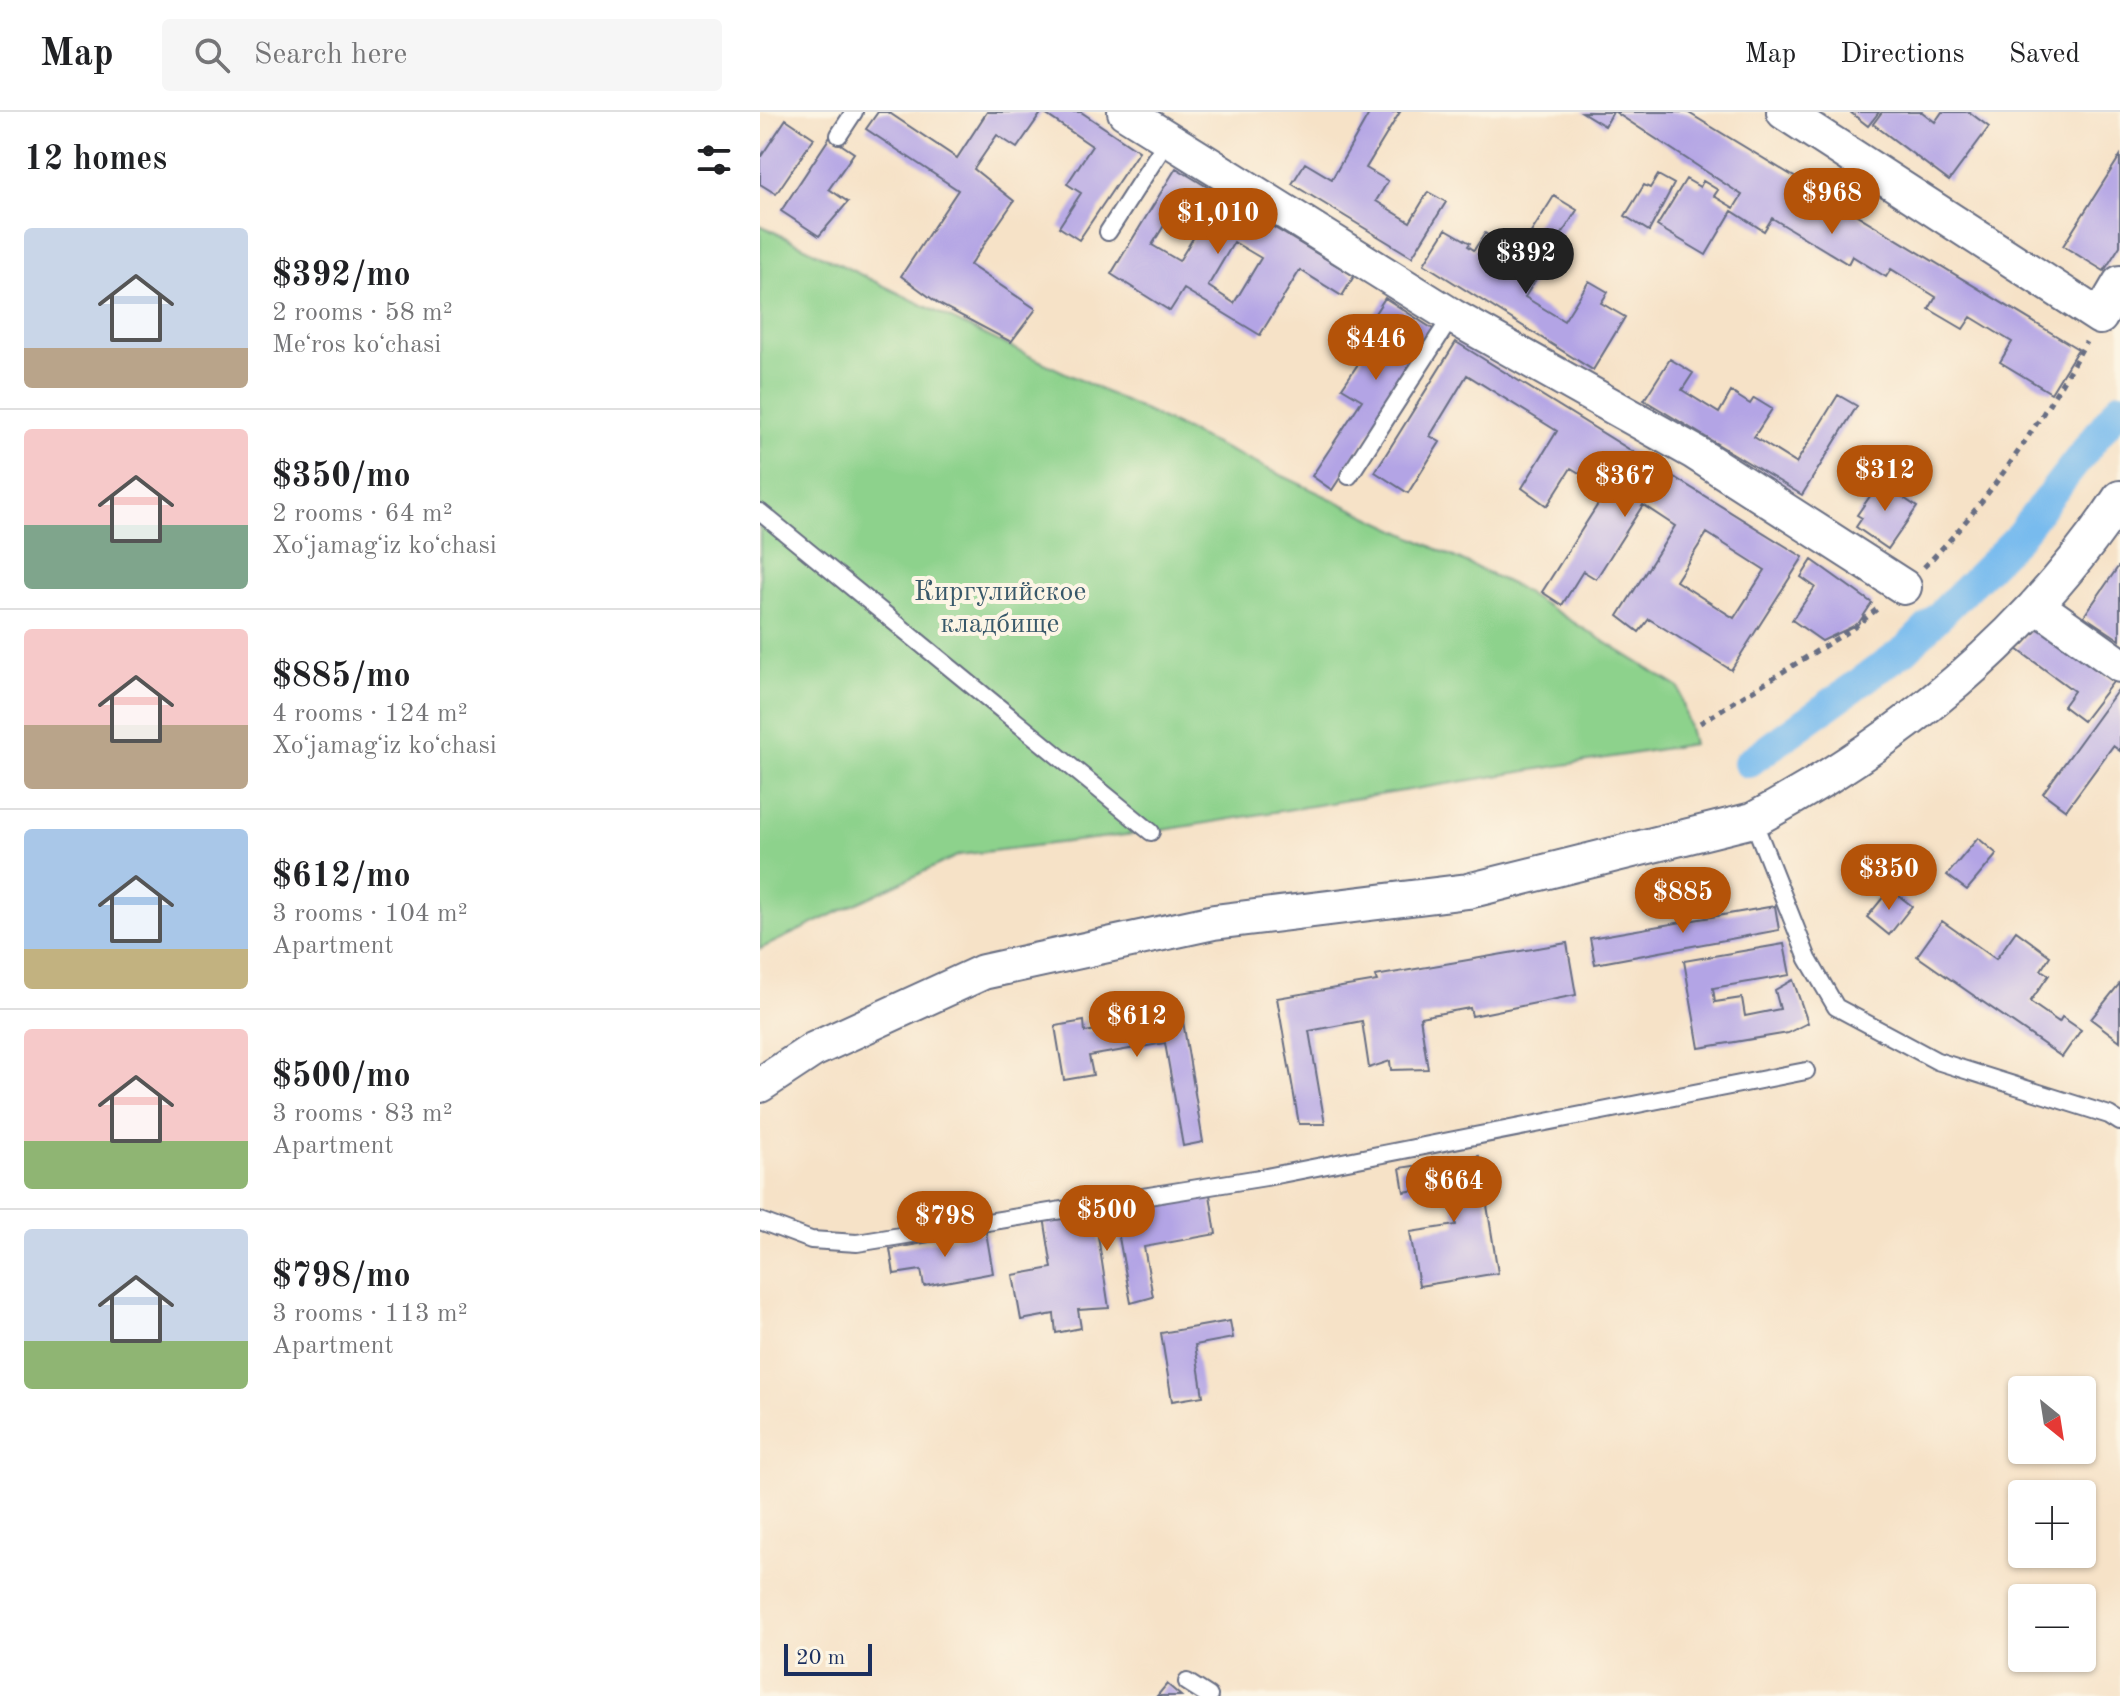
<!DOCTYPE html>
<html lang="en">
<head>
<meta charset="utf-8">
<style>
	body { margin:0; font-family:"Old Standard TT",serif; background:#f6f6f6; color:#202124; height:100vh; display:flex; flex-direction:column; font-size:30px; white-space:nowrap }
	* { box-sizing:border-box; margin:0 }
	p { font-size:26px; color:#757577 }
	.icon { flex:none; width:44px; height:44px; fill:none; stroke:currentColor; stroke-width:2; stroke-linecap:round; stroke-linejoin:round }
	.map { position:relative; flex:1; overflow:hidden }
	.side { display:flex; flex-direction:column; background:#fff; width:760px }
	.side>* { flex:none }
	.needle { width:52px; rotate:150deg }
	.controls { position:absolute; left:1248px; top:1264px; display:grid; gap:16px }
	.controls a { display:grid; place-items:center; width:88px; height:88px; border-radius:8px; background:#fff; box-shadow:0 2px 6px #0004; font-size:40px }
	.scale { position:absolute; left:24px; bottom:20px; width:88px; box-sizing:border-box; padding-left:8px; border:4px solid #1b2f5e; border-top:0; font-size:22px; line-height:28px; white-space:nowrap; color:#1b2f5e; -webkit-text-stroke:6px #fcf5e5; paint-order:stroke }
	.price { position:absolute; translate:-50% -68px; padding:0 18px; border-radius:28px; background:#b45309; color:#fff; font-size:26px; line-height:52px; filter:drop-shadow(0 2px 4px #0008) }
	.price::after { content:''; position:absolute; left:50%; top:48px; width:24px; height:18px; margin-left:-12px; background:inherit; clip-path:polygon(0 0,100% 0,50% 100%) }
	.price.current { background:#222; color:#fff }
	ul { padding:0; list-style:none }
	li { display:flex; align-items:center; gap:24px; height:200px; padding:0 24px }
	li+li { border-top:2px solid #e0e0e0 }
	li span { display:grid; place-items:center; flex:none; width:224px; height:160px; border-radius:8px; color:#555 }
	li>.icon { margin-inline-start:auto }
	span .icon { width:96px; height:96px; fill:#fffc; stroke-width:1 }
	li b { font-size:34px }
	h2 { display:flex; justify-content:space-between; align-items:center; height:96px; padding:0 24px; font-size:34px }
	header { display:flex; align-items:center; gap:48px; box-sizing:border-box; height:112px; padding:0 40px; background:#fff; border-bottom:2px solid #e0e0e0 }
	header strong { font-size:38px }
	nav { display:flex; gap:44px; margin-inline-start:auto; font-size:28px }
	.search { width:560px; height:72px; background:#f6f6f6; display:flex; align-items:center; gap:20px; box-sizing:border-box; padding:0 28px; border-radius:8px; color:#757577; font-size:30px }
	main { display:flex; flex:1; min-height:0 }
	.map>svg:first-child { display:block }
</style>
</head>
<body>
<header>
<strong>Map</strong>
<div class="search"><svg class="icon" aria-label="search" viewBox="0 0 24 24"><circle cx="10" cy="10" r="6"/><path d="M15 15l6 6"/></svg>Search here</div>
<nav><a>Map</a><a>Directions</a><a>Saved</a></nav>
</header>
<main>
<section class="side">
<h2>12 homes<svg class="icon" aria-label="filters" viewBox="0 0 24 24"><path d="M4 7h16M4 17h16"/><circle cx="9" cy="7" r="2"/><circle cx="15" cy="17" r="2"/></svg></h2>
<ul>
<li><span style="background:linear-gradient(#c9d6e8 75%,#b9a48a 0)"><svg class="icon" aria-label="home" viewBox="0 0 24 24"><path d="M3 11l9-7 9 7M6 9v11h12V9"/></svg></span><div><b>$392/mo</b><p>2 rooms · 58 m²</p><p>Meʻros koʻchasi</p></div></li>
<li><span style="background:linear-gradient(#f6c9c9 60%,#7fa58c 0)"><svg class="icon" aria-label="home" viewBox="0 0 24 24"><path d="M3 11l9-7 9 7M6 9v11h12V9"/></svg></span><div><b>$350/mo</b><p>2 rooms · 64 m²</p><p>Xoʻjamagʻiz koʻchasi</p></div></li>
<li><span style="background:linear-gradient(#f6c9c9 60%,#b9a48a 0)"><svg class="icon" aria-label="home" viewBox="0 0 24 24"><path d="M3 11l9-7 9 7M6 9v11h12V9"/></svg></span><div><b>$885/mo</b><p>4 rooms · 124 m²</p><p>Xoʻjamagʻiz koʻchasi</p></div></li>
<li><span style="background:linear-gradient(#a9c7e8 75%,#c2b280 0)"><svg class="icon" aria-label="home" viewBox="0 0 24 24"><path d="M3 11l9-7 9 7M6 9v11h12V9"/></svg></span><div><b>$612/mo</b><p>3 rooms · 104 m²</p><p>Apartment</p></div></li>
<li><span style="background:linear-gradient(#f6c9c9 70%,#8fb573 0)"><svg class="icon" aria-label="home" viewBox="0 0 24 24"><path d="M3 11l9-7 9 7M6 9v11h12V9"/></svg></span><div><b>$500/mo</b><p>3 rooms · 83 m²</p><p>Apartment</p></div></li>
<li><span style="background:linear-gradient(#c9d6e8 70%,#8fb573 0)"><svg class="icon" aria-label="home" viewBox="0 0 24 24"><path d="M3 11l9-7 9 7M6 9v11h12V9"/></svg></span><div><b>$798/mo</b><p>3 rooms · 113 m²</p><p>Apartment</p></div></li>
</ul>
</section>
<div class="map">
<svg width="1360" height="1584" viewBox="0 0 1360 1584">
	<rect width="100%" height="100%" fill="#fcf5e5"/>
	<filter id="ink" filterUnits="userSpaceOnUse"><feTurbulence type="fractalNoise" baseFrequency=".0125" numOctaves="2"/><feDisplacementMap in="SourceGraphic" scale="16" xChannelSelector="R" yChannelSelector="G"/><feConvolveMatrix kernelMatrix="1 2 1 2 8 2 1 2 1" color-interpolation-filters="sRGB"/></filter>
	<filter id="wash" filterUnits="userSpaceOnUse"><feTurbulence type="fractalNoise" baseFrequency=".006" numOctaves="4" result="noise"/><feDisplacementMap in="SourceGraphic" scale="32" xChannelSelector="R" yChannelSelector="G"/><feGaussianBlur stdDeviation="1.8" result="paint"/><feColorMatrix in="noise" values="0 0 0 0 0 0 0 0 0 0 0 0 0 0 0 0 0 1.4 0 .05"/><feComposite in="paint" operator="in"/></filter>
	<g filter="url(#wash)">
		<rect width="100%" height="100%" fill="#f6e2c7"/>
		<path fill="#8dd28c" stroke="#548075" stroke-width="2" d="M 0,113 L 181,202 L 755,474 L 919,576 L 933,632 L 391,720 L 199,743 L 0,837 Z"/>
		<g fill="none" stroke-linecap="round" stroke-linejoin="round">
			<path stroke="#78bbee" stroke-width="30" d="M 988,651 L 1146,537 L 1257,426 L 1360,294"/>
		</g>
		<g id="blocks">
			<path fill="#b3a4e5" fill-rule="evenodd" d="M 118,0 L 128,0 L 197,46 L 227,0 L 321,0 L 379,39 L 319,128 L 299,115 L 321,81 L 307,72 L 332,34 L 282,0 L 257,36 L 237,23 L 214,57 L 254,89 L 210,153 L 276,197 L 251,230 L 179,192 L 141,164 L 198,78 L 106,17 Z
				M 610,0 L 640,0 L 606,56 L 628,69 L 616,89 L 650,110 L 668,80 L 686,90 L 652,145 L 532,72 L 545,51 L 572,67 Z
				M 822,0 L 853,0 L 845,14 Z
				M 855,0 L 927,0 L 1318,237 L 1291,281 L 1240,250 L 1252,230 L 1211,205 L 1203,217 L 1169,197 L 1176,185 L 1131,157 L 1126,165 L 1092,144 L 1088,152 L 1012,106 L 1004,119 L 972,99 L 946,143 L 897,114 L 926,67 L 940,75 L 943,69 L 958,78 L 954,84 L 974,96 L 982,83 Z
				M 1090,0 L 1119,0 L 1108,14 Z
				M 1122,0 L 1162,0 L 1175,10 L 1182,0 L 1209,0 L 1229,15 L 1189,69 L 1113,12 Z
				M 26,7 L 54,26 L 16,82 L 0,72 L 0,46 Z
				M 70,25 L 94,41 L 69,77 L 88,90 L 59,124 L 21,99 Z
				M 1360,44 L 1360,134 L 1344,159 L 1303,134 Z
				M 416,56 L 594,164 L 582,184 L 540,158 L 500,223 L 424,177 L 410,199 L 351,162 ZM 408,107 L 435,123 L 419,149 L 392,133 ZM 474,130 L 501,146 L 474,191 L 448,174 Z
				M 898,63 L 914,72 L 889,119 L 865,104 L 884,73 L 890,76 Z
				M 794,84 L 817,98 L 785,149 L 762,135 Z
				M 686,117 L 710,131 L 708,134 L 714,138 L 725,121 L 759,142 L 755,148 L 779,162 L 765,185 L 804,209 L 829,169 L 848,180 L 841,191 L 865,205 L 833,258 L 664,152 Z
				M 625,186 L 676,219 L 572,378 L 552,364 L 602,288 L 582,276 L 612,231 L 600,224 Z
				M 696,230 L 1043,445 L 971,558 L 889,507 L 879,520 L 858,504 L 915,414 L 883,393 L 836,467 L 823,459 L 802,493 L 782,480 L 847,378 L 811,356 L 787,394 L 762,376 L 797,319 L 707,263 L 670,324 L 680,330 L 648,381 L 615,360 ZM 947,421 L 1005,458 L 974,506 L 916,469 Z
				M 910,247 L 933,261 L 922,278 L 959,301 L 971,280 L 990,292 L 994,286 L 1012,297 L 994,325 L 1036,351 L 1078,283 L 1097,294 L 1042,383 L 884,288 Z
				M 1124,364 L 1142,376 L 1138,382 L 1157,395 L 1128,437 L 1096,415 L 1102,406 L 1097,403 Z
				M 1052,448 L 1112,491 L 1098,512 L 1062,529 L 1032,508 L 1055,475 L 1041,465 Z
				M 1358,455 L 1360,456 L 1360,528 L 1324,504 Z
				M 1275,511 L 1353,570 L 1323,609 L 1303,594 L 1314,579 L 1257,537 Z
				M 1360,575 L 1360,639 L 1353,634 L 1306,698 L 1283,681 Z
				M 1218,726 L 1237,742 L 1207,778 L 1187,763 Z
				M 1130,777 L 1152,794 L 1129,823 L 1107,805 Z
				M 1015,794 L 1019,818 L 835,852 L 830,826 Z
				M 1182,809 L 1236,847 L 1256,819 L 1290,844 L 1281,858 L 1289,863 L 1270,890 L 1299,910 L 1302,905 L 1321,918 L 1302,945 L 1157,844 Z
				M 807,831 L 816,883 L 712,904 L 710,896 L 660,905 L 668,957 L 631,958 L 630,949 L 609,956 L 602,909 L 549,919 L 565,1012 L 539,1012 L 517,886 L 617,869 L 615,864 Z
				M 1024,832 L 1030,863 L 953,876 L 955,890 L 982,886 L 985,904 L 1020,897 L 1015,878 L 1033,868 L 1048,911 L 1028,921 L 939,936 L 924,849 Z
				M 1360,871 L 1360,929 L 1331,907 Z
				M 422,903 L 443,1030 L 423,1034 L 405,931 L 329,944 L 333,963 L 304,968 L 295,914 L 324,909 L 325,920 Z
				M 719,1044 L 738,1161 L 659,1174 L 650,1120 L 696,1113 L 690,1072 L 644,1080 L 640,1056 Z
				M 449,1076 L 456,1122 L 384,1135 L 393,1185 L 371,1191 L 358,1120 L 338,1124 L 349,1196 L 318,1198 L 321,1216 L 296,1221 L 294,1202 L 261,1208 L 253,1163 L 292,1156 L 284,1105 Z
				M 226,1120 L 233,1161 L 164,1174 L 161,1158 L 134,1162 L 130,1137 Z
				M 470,1209 L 473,1226 L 435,1233 L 443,1284 L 412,1289 L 401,1221 Z
				M 407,1572 L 421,1584 L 397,1584 Z"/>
		</g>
	</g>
	<g filter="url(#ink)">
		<use href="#blocks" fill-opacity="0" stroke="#686e83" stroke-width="2"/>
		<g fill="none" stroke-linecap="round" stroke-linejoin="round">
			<defs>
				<path id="lane" d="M 79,23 L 94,0
					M 348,120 L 408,27
					M 589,364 L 692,204
					M 0,400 L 391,720
					M 993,708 L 1048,847 L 1076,895 L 1177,949 L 1349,1003 L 1360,1010
					M 0,1109 L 51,1128 L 97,1131 L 506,1065 L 1046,959
					M 427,1570 L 449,1584"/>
				<path id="street" d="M 365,0 L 692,204 L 934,340 L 1144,475
					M 1024,0 L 1340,205 L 1360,171
					M 1276,493 L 1360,553
					M 0,973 L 53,938 L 223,860 L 454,810 L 708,779 L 993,708 C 1137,631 1270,523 1360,386"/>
			</defs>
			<use href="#lane" stroke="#686e83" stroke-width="20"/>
			<use href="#street" stroke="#686e83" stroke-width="38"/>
			<path stroke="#686e83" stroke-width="5" stroke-dasharray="6 6" stroke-linecap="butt" d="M 1164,455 C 1229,390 1280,310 1326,230
				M 940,611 L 1092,517 L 1121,494"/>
			<use href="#lane" stroke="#fff" stroke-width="16"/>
			<use href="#street" stroke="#fff" stroke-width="34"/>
		</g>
	</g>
	<g text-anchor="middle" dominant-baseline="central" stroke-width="8" stroke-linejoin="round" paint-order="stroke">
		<g font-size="28" fill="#38586a" stroke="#fcf5e5">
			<text x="240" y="481">Киргулийское<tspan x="240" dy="32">кладбище</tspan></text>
		</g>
	</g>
</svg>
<div class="controls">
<a><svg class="needle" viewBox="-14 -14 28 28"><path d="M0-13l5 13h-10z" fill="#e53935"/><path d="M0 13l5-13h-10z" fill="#757577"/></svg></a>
<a>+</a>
<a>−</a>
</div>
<div class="scale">20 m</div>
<b class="price" style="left:1072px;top:124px">$968</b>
<b class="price" style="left:458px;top:144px">$1,010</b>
<b class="price current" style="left:766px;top:184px">$392</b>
<b class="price" style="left:616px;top:270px">$446</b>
<b class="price" style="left:1125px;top:401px">$312</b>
<b class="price" style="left:865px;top:407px">$367</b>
<b class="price" style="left:1129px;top:800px">$350</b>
<b class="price" style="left:923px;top:823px">$885</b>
<b class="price" style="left:377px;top:947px">$612</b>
<b class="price" style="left:694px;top:1112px">$664</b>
<b class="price" style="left:347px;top:1141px">$500</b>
<b class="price" style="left:185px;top:1147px">$798</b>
</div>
</main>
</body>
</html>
